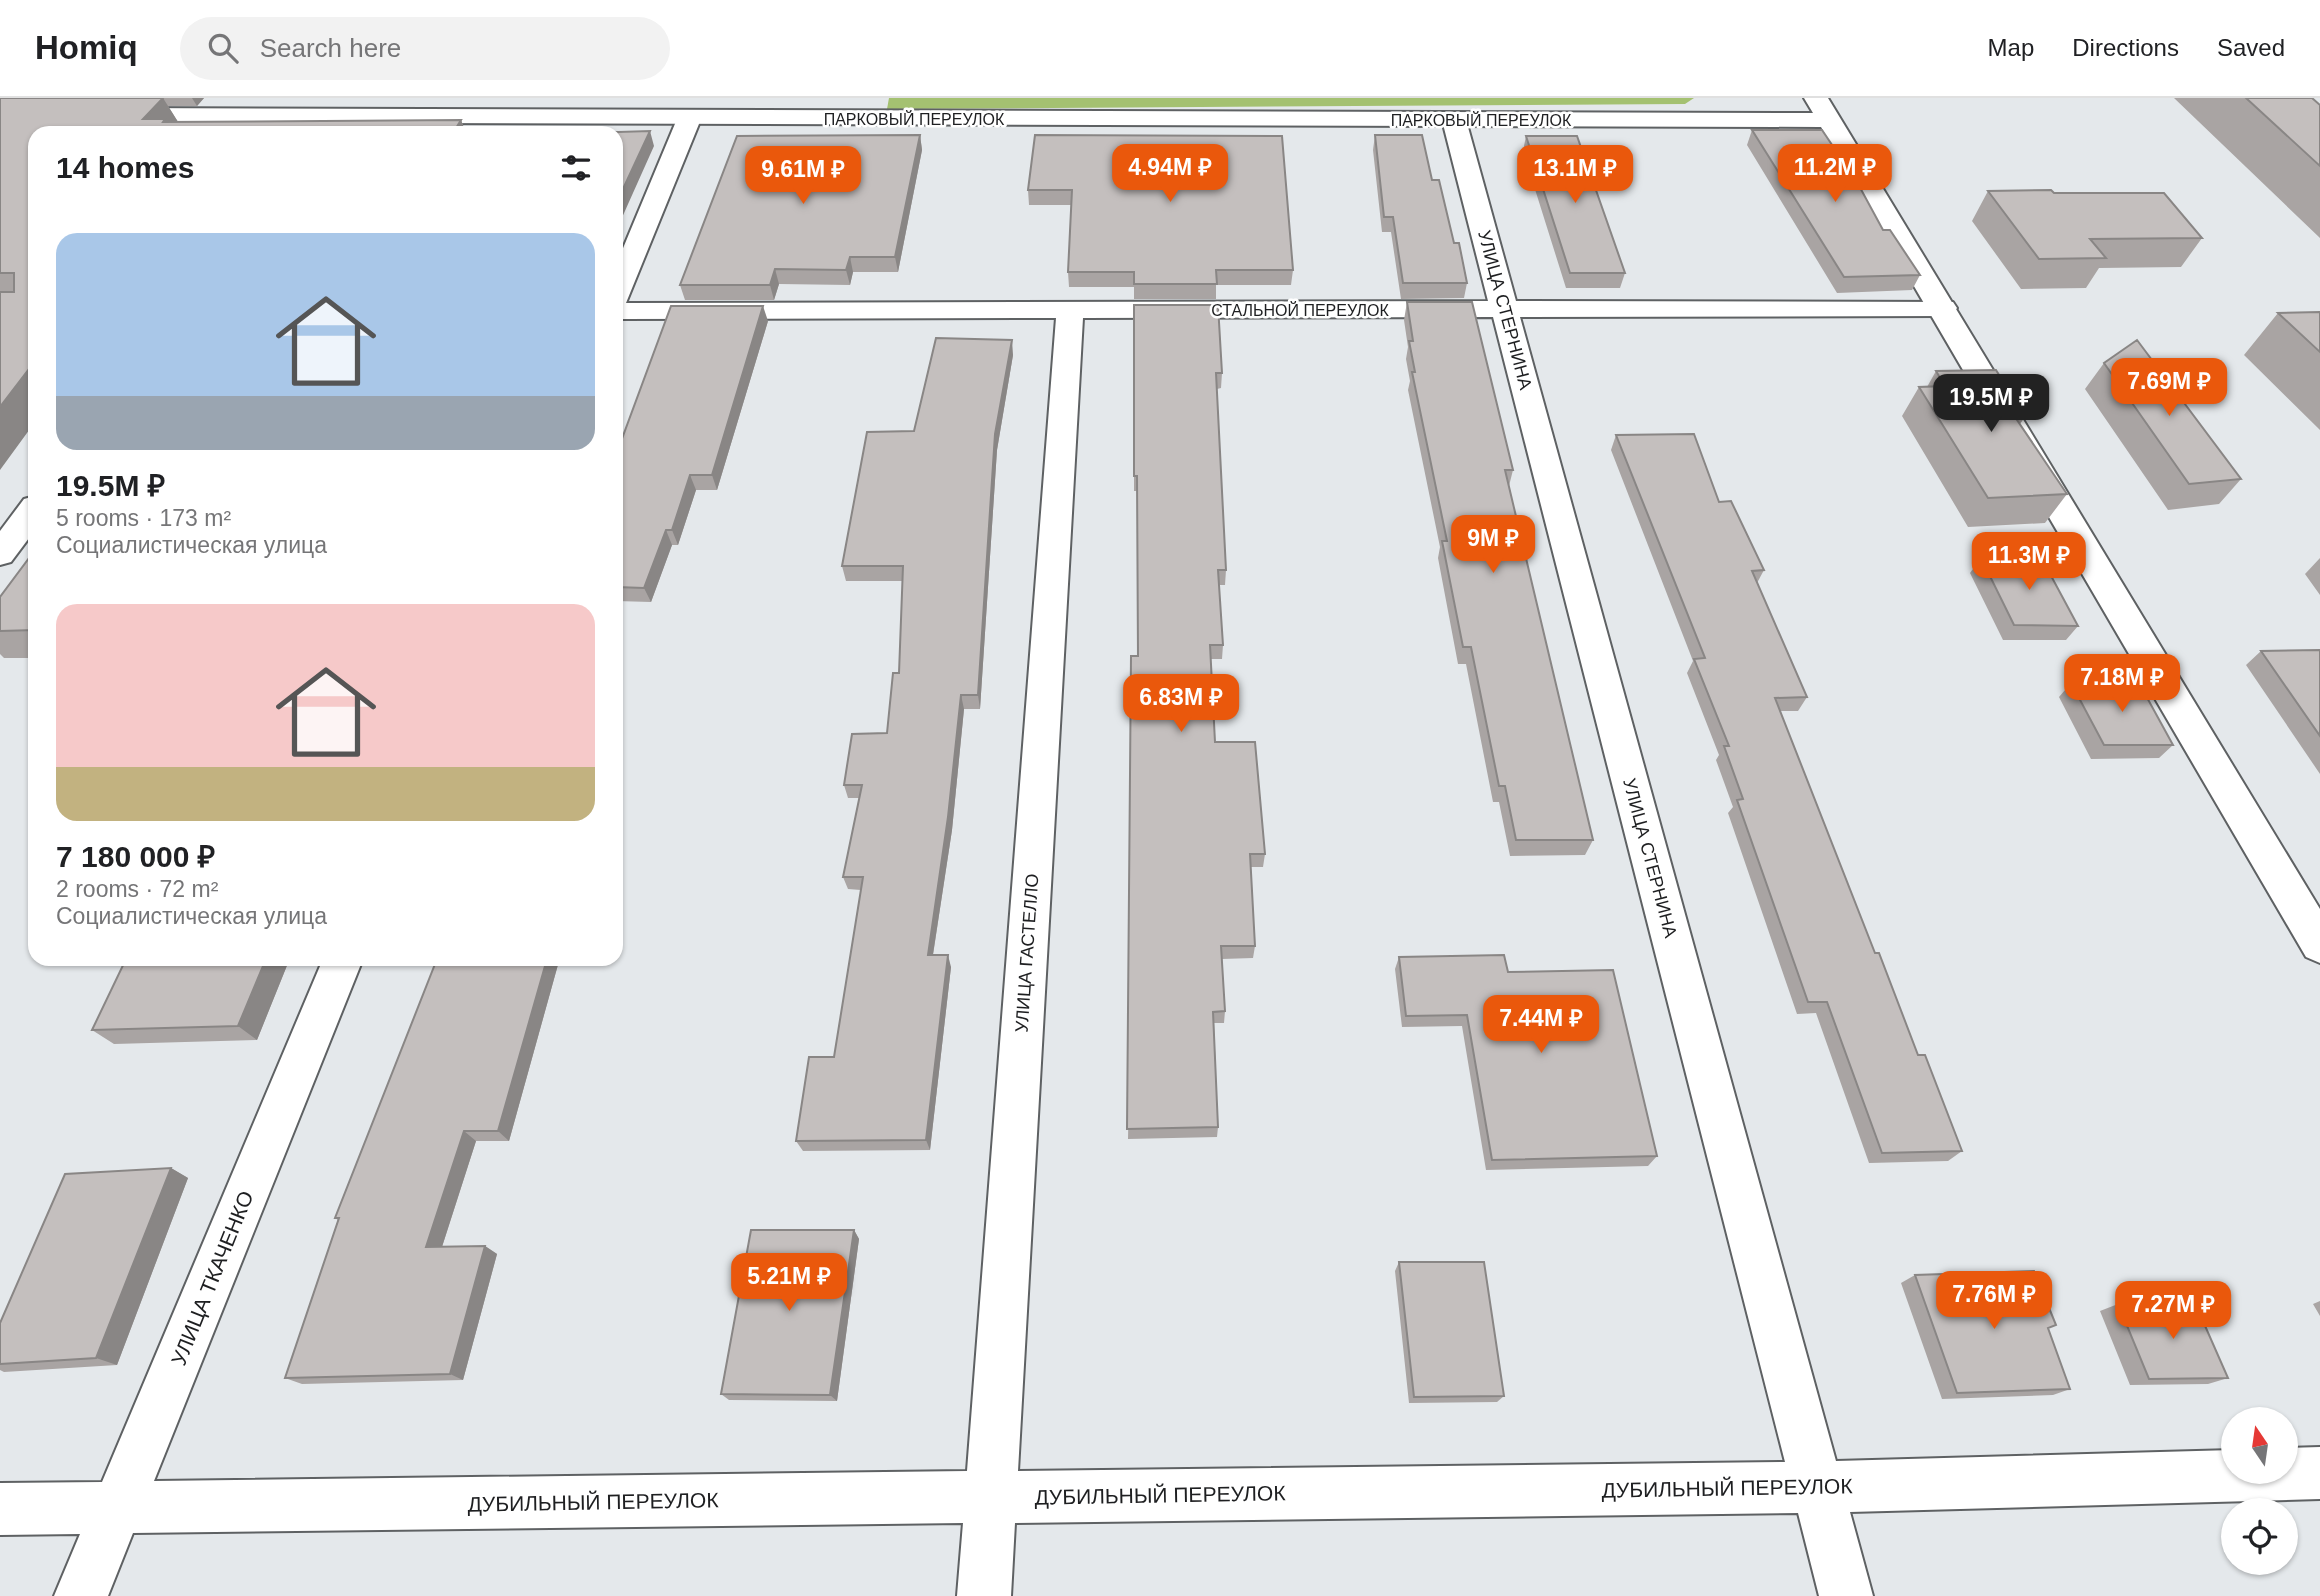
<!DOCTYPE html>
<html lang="en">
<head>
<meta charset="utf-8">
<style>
	body { margin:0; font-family:Helvetica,sans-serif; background:#f2f2f2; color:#202124; height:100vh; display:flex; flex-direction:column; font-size:26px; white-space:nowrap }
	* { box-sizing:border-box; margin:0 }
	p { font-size:23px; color:#757577 }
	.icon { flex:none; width:38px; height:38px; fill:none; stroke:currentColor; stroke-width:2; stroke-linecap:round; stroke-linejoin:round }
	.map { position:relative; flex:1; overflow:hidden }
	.panel { position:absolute; left:28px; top:28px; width:595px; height:840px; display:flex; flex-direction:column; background:#fff; border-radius:21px; box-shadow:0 2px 5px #0004 }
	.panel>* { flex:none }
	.needle { width:46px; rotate:347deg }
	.tools { position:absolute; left:2221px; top:1309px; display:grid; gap:14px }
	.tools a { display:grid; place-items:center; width:77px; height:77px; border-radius:50%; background:#fff; box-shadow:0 2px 5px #0004; font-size:35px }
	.price { position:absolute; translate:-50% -60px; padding:0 16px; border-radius:14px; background:#ea580c; color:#fff; font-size:23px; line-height:46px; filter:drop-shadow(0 2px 4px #0008) }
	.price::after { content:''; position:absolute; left:50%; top:42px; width:21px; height:16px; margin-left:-10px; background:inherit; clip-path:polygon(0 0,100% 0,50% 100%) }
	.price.active { background:#222; color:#fff }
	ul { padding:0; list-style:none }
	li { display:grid; align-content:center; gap:14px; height:371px; padding:0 28px }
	li span { display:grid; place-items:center; height:217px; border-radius:21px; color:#555 }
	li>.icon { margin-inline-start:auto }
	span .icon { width:126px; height:126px; fill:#fffc; stroke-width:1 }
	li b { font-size:30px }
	h2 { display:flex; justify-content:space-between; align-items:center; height:84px; padding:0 28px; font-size:30px }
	header { display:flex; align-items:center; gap:42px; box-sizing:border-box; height:98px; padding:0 35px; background:#fff; border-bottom:2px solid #e0e0e0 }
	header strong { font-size:33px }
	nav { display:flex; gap:38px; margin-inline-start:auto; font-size:24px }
	.search { width:490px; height:63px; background:#f2f2f2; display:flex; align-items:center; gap:18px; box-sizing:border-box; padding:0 24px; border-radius:38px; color:#757577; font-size:26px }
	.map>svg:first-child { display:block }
</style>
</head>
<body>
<header>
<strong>Homiq</strong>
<div class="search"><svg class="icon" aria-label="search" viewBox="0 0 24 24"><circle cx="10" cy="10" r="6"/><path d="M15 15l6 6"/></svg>Search here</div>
<nav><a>Map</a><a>Directions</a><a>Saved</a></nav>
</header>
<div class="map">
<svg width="2320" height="1498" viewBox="0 0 2320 1498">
	<rect width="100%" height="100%" fill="#e4e8eb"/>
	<path fill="#a4c171" d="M 889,0 L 1694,0 L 1685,6 L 887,11 Z"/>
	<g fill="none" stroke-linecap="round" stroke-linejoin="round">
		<defs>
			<path id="street" d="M 689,14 L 697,16 L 701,21 L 626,205 L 1488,203 L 1442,22 L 1446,17 L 1462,17 L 1466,22 L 1516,203 L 1953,204 L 1957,210 L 1953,216 L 1943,218 L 1520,219 L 1836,1363 L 2233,1352 L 2233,1374 L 2286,1374 L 2286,1350 L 2320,1349 L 2320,1401 L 1850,1414 L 1873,1498 L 1819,1498 L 1798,1415 L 1015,1425 L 1011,1498 L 957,1498 L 963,1425 L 133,1435 L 108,1498 L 54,1498 L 80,1436 L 0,1437 L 0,1385 L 102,1384 L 323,861 L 363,861 L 154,1383 L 967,1373 L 1056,220 L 616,221 L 616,167 L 677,21 L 681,16 ZM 1493,219 L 1785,1364 L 1018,1373 L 1083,220 Z
				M 35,398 L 35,432 L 11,464 L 0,467 L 0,433 L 24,401 Z"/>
			<path id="secondary" d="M 1804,0 L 1828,0 L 2320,811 L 2320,865 L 2306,859 L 1821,29 L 123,24 L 115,22 L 111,17 L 115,12 L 123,10 L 1813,15 Z"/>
		</defs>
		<use href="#street" stroke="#5e6163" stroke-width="4"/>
		<use href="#secondary" stroke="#5e6163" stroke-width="4"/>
		<use href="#street" fill="#fff" fill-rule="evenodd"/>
		<use href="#secondary" fill="#fff" fill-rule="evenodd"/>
	</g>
	<path fill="#a9a4a3" d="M 0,0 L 204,0 L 197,8 L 168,8 L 178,24 L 461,22 L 466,35 L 35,35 L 0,372 Z
		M 2174,0 L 2312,0 L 2320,7 L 2320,140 Z
		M 1752,32 L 1883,132 L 1920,177 L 1912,192 L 1837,195 L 1747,47 Z
		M 920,37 L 922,52 L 898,174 L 853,174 L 850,187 L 779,186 L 774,202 L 685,202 L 680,187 Z
		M 1035,37 L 1293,172 L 1291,187 L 1216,187 L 1216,201 L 1134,201 L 1134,189 L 1069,189 L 1068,174 L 1071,107 L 1029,107 L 1028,92 Z
		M 1375,37 L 1432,82 L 1467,185 L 1464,200 L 1401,201 L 1391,134 L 1382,134 L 1373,52 Z
		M 1526,38 L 1625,175 L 1620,190 L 1566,190 L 1523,53 Z
		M 1988,93 L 2054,95 L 2202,140 L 2181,169 L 2099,170 L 2086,190 L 2021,191 L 1972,123 Z
		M 1407,204 L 1513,372 L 1509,388 L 1593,742 L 1585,757 L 1510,758 L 1499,704 L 1493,704 L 1466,566 L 1458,566 L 1438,460 L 1440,449 L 1408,292 L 1410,283 L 1406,261 L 1408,249 L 1404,222 Z
		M 1134,207 L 1222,275 L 1221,290 L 1217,291 L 1226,472 L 1225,487 L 1219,487 L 1223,547 L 1222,561 L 1210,561 L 1215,644 L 1265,756 L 1263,769 L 1251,769 L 1255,848 L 1253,860 L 1222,861 L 1225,913 L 1224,925 L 1214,925 L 1218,1029 L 1217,1039 L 1128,1041 L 1138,558 L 1137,393 L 1134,393 Z
		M 2320,214 L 2320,332 L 2244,257 L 2278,215 Z
		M 768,223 L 717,392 L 696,392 L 678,447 L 672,447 L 651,504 L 616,503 L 616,357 Z
		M 1013,257 L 997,352 L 980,611 L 964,611 L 952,732 L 933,857 L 951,869 L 930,1052 L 803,1053 L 796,1043 L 834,959 L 861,792 L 848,791 L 843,779 L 859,700 L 848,700 L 844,687 L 887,635 L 899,575 L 903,483 L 846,483 L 842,468 L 914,333 Z
		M 2104,265 L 2241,381 L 2219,406 L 2168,412 L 2085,291 Z
		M 1936,273 L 2025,319 L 2020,326 L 2067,396 L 2045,425 L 1968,429 L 1902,318 L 1919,289 L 1927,289 Z
		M 1616,337 L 1719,404 L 1764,472 L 1757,485 L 1807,599 L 1798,613 L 1780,613 L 1875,855 L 1918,957 L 1962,1053 L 1948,1063 L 1869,1065 L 1816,915 L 1797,916 L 1728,715 L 1733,709 L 1716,662 L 1719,657 L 1687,575 L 1693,563 L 1611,352 Z
		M 35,452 L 35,560 L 4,560 L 0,556 L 0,499 Z
		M 1981,460 L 2078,528 L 2066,542 L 2003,542 L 1970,475 Z
		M 2320,460 L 2320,497 L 2305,476 Z
		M 2320,552 L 2320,676 L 2246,567 L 2261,553 Z
		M 2071,585 L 2173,647 L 2159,660 L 2091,661 L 2059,599 Z
		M 1399,859 L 1508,874 L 1657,1058 L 1648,1068 L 1486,1072 L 1462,928 L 1402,929 L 1395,871 Z
		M 285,863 L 288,865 L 257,942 L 114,946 L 92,932 Z
		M 559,863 L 509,1043 L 476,1043 L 442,1149 L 485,1148 L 497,1156 L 463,1282 L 302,1286 L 285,1280 L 338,1122 L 335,1120 Z
		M 171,1070 L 188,1080 L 117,1267 L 4,1274 L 0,1272 L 0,1225 Z
		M 854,1132 L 859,1141 L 837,1303 L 729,1302 L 721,1296 Z
		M 1399,1164 L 1504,1298 L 1497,1304 L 1409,1305 L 1395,1173 Z
		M 1915,1177 L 2048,1230 L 2070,1291 L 2053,1297 L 1942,1301 L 1901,1185 Z
		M 2320,1203 L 2320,1218 L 2313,1206 Z
		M 2118,1206 L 2228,1280 L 2208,1286 L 2130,1287 L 2100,1213 Z"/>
	<path fill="#898685" d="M 163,0 L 180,27 L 143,21 Z
		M 192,0 L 204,0 L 197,8 Z
		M 461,22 L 466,35 L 453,35 Z
		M 650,33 L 654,48 L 616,133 L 616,106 Z
		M 920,37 L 922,52 L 898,174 L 895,159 Z
		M 850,159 L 853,174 L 850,187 L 846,172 Z
		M 775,171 L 779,186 L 774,202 L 770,187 Z
		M 763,208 L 768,223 L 717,392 L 712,377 Z
		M 1012,242 L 1013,257 L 997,352 L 980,611 L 978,597 L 995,336 Z
		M 35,263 L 35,324 L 0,372 L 0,309 Z
		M 690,377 L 696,392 L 678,447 L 672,432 Z
		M 666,432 L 672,447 L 651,504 L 644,490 Z
		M 961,597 L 964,611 L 952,732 L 931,869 L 928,857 Z
		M 948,857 L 951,869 L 930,1052 L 926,1042 Z
		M 266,861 L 286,861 L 285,863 L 288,865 L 257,942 L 238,928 Z
		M 547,861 L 558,861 L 559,863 L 509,1043 L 498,1033 Z
		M 464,1033 L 476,1043 L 439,1158 L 426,1149 Z
		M 171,1070 L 188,1080 L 117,1267 L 96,1260 Z
		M 854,1132 L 859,1141 L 837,1303 L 830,1297 Z
		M 485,1148 L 497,1156 L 463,1282 L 450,1276 Z"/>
	<path fill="#c4bfbe" stroke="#898685" stroke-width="2" d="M 0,0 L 163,0 L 143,21 L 165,21 L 163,24 L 461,22 L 453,35 L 35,35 L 35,263 L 0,309 L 0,194 L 14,194 L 14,175 L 0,175 Z
		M 2246,0 L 2312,0 L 2320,7 L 2320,68 Z
		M 1752,32 L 1822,32 L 1857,84 L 1883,132 L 1890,132 L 1920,177 L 1844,179 Z
		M 650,33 L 616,106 L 616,35 L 585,35 Z
		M 920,37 L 895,159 L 850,159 L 846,172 L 775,171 L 770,187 L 680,187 L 737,38 Z
		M 1035,37 L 1282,38 L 1293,172 L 1216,172 L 1217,186 L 1134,186 L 1134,174 L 1068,174 L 1072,92 L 1028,92 Z
		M 1375,37 L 1422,37 L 1432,82 L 1439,82 L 1454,145 L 1459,145 L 1467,185 L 1403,185 L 1393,119 L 1384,119 Z
		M 1526,38 L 1577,38 L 1625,175 L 1570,175 Z
		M 2051,92 L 2054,95 L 2164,95 L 2202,140 L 2090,141 L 2106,160 L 2039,161 L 1988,93 Z
		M 1407,204 L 1472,204 L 1513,372 L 1505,372 L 1593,742 L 1516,742 L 1505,688 L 1499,688 L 1471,549 L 1463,549 L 1442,443 L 1447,443 L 1412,274 L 1415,274 L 1409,243 L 1413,243 Z
		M 1134,207 L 1218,207 L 1222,275 L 1216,275 L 1226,472 L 1218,472 L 1223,547 L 1210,547 L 1215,644 L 1255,644 L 1265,756 L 1250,756 L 1255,848 L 1221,848 L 1225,913 L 1213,914 L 1218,1029 L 1127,1031 L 1131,558 L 1138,558 L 1137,378 L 1134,378 Z
		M 671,208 L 763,208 L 712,377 L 690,377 L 672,432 L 666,432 L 644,490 L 616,489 L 616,387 L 620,377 L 616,377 L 616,357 Z
		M 2320,214 L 2320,254 L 2278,215 Z
		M 936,240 L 1012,242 L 995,336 L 978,597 L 961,597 L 948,719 L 928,857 L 948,857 L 926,1042 L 796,1043 L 809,959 L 834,959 L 863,779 L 843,779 L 862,687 L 844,687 L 852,636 L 887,635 L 893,575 L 899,575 L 903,468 L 842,468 L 867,334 L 914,333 Z
		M 2137,242 L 2241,381 L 2189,386 L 2104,265 Z
		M 1996,272 L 2025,319 L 2015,319 L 2067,396 L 1988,400 L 1919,289 L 1945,288 L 1936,273 Z
		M 1694,336 L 1719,404 L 1731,403 L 1764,472 L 1752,473 L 1807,599 L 1775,600 L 1875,855 L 1879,855 L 1918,957 L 1925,957 L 1962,1053 L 1882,1055 L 1827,904 L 1808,904 L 1737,702 L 1743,701 L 1724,648 L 1729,648 L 1694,561 L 1705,560 L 1616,337 Z
		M 35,452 L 35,532 L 0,533 L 0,499 Z
		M 1981,460 L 2042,461 L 2078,528 L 2014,527 Z
		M 2320,552 L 2320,638 L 2261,553 Z
		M 2071,585 L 2139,585 L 2173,647 L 2104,647 Z
		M 1504,857 L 1508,874 L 1613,872 L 1657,1058 L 1492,1062 L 1467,917 L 1406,918 L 1399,859 Z
		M 126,861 L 266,861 L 238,928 L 92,932 Z
		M 437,861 L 547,861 L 498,1033 L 464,1033 L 426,1149 L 485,1148 L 450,1276 L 285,1280 L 339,1120 L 335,1120 Z
		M 171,1070 L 96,1260 L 0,1266 L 0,1225 L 65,1076 Z
		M 751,1132 L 854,1132 L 830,1297 L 721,1296 Z
		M 1399,1164 L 1484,1164 L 1504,1298 L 1414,1299 Z
		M 2034,1173 L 2056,1227 L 2048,1230 L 2070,1291 L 1957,1295 L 1915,1177 Z
		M 2195,1205 L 2228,1280 L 2149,1281 L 2118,1206 Z"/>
	<g text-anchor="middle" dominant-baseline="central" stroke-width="5" stroke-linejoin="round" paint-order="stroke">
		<g font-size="16" fill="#1e1f21" stroke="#fff">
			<text x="914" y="21">ПАРКОВЫЙ ПЕРЕУЛОК</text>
			<text x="1481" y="22">ПАРКОВЫЙ ПЕРЕУЛОК</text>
			<text x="1300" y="212">СТАЛЬНОЙ ПЕРЕУЛОК</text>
		</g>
		<g font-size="18" fill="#1e1f21" stroke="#fff">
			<text transform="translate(1505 212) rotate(75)">УЛИЦА СТЕРНИНА</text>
			<text transform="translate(1650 760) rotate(75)">УЛИЦА СТЕРНИНА</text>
			<text transform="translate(1027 855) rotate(-86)">УЛИЦА ГАСТЕЛЛО</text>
		</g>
		<g font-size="21" fill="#1e1f21" stroke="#fff">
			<text transform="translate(212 1180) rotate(-68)">УЛИЦА ТКАЧЕНКО</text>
			<text transform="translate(1727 1390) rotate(-1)">ДУБИЛЬНЫЙ ПЕРЕУЛОК</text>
			<text transform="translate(1160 1397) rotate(-1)">ДУБИЛЬНЫЙ ПЕРЕУЛОК</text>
			<text transform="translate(593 1404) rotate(-1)">ДУБИЛЬНЫЙ ПЕРЕУЛОК</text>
		</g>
	</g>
</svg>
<div class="tools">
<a><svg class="needle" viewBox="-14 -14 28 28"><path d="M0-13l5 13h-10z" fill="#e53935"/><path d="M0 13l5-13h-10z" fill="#757577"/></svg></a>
<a><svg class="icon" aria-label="locate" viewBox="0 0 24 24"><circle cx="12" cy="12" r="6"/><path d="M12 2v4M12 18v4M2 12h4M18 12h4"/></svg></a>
</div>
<b class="price" style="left:1170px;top:106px">4.94M ₽</b>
<b class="price" style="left:1835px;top:106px">11.2M ₽</b>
<b class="price" style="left:1575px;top:107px">13.1M ₽</b>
<b class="price" style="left:803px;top:108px">9.61M ₽</b>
<b class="price" style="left:2169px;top:320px">7.69M ₽</b>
<b class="price active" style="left:1991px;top:336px">19.5M ₽</b>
<b class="price" style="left:1493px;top:477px">9M ₽</b>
<b class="price" style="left:2029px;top:494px">11.3M ₽</b>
<b class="price" style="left:2122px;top:616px">7.18M ₽</b>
<b class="price" style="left:1181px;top:636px">6.83M ₽</b>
<b class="price" style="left:1541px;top:957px">7.44M ₽</b>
<b class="price" style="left:789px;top:1215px">5.21M ₽</b>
<b class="price" style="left:1994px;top:1233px">7.76M ₽</b>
<b class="price" style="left:2173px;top:1243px">7.27M ₽</b>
<section class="panel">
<h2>14 homes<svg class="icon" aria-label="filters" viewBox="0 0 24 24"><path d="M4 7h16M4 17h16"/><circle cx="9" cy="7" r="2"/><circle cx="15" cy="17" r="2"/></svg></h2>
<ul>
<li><span style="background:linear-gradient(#a9c7e8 75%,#9aa5b1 0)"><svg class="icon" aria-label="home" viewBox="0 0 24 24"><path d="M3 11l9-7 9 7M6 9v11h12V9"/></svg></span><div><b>19.5M ₽</b><p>5 rooms · 173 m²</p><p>Социалистическая улица</p></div></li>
<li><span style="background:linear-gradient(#f6c9c9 75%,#c2b280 0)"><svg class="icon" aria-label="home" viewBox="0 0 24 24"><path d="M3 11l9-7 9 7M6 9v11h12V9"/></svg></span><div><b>7 180 000 ₽</b><p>2 rooms · 72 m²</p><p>Социалистическая улица</p></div></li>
</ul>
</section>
</div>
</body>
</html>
